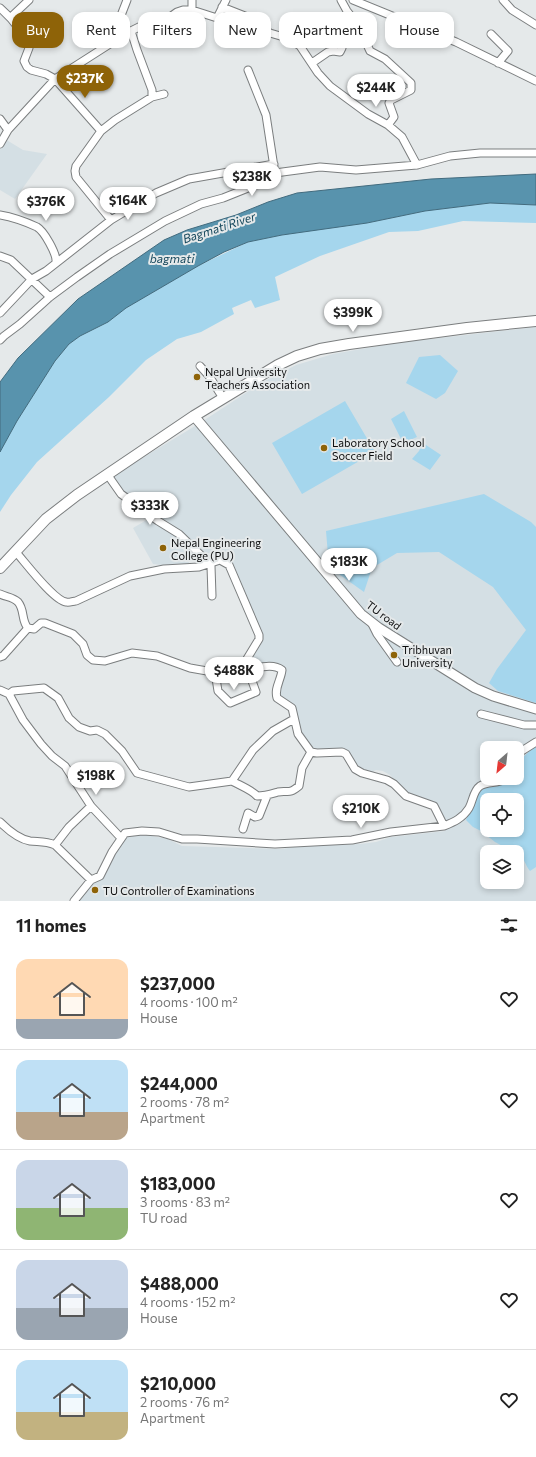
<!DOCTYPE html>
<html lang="en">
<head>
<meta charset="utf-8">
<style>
	body { margin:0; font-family:Commissioner,sans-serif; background:#f2f2f2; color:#222; height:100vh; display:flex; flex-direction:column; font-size:15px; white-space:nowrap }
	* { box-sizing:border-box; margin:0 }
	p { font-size:13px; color:#767676 }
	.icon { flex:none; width:22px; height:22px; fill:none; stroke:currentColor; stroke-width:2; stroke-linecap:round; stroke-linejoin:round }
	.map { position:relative; height:901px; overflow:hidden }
	.sheet { display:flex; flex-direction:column; background:#fff; flex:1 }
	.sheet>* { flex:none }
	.banner { position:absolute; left:12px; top:12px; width:512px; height:36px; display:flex; gap:8px }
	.needle { width:26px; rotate:208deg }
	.controls { position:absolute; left:480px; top:741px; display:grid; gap:8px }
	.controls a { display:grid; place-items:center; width:44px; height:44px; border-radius:8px; background:#fff; box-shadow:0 2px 6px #0003; font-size:20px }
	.price { position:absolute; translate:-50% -34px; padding:0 9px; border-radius:14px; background:#fff; color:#222; font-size:13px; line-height:26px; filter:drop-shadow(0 1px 2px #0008) }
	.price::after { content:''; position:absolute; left:50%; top:24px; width:12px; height:9px; margin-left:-6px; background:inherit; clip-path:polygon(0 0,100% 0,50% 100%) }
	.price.active { background:#8e6308; color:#fff }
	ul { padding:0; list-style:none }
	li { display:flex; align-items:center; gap:12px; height:100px; padding:0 16px }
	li+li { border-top:1px solid #e0e0e0 }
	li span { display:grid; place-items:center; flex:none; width:112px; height:80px; border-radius:12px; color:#555 }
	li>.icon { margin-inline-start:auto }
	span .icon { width:48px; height:48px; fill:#fffc; stroke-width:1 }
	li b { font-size:17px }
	h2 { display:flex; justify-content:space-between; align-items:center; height:48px; padding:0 16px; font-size:17px }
	.tag { padding:0 14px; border-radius:12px; background:#fff; box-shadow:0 2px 6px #0003; font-size:14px; line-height:36px }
	.tag.active { background:#8e6308; color:#fff }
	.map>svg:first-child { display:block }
</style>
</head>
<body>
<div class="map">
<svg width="536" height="901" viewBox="0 0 536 901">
	<rect width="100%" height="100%" fill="#e5e9ea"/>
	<path fill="#d4dfe4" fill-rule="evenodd" d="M 5,139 L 23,150 L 47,154 L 15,199 L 0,190 L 0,150 Z
		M 536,327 L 536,901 L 77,901 L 127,834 L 146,835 L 168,839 L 182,846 L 282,849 L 300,846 L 360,844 L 376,842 L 391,837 L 445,831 L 447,826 L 435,809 L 405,792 L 390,775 L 383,771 L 376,770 L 372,772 L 362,773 L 347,755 L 314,750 L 302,739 L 293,705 L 279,697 L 283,668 L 281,665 L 276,663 L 255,663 L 252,661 L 252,657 L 261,641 L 230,560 L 198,550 L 176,528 L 118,487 L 111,477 L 200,423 L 261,383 L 296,365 L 333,354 L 395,343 ZM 487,748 L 517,748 L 517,778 L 487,778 ZM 487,800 L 517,800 L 517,830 L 487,830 ZM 487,852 L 517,852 L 517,882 L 487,882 Z
		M 150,518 L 178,537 L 190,565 L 179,567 L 153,564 L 133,528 Z"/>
	<path fill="#a5d6ed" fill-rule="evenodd" d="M 490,203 L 536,205 L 536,223 L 463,221 L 418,231 L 389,232 L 320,256 L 275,277 L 280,300 L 255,308 L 251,300 L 232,308 L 234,314 L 201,332 L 177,339 L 146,360 L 109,397 L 37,462 L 11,495 L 0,512 L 0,452 L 17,421 L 55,361 L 69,344 L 80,336 L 108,322 L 126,308 L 198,266 L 248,242 L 307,230 L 367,223 L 425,211 Z
		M 440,355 L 458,371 L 445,393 L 436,399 L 406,383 L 419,357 Z
		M 345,401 L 375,452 L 302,494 L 272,443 Z
		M 404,411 L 417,437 L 403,443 L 391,419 Z
		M 423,443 L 441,455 L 430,470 L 412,459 L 419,451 Z
		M 484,494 L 531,522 L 536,527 L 536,703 L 498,691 L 489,683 L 497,669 L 526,630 L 493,587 L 439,552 L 397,553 L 372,568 L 364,592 L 329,567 L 326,531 Z
		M 536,745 L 536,867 L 530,871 C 525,865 525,858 517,854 L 517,852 L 514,852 L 495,842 L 481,831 L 473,827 L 466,820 L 479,788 L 506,778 L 517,778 L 517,763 ZM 487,800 L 517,800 L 517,830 L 487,830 Z"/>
	<path fill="#5893ad" stroke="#426b7e" d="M 536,174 L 536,205 L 490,203 L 425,211 L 367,223 L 282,235 L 248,242 L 224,252 L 198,266 L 126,308 L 108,322 L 80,336 L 69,344 L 55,361 L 17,421 L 0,452 L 0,382 L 18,358 L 78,299 L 164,240 L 187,230 L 236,215 L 268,202 L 297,193 L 431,179 Z"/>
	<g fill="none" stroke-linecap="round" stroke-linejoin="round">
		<defs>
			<path id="minor" d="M 192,0 L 192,10
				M 341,0 L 347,11 L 358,25 L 370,51 L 385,59 L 411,83 L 411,90 L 391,100 L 389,103 L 394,117 L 388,125
				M 353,0 L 456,42 L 536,81
				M 503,0 L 512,10 L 536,25
				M 222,7 L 250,18 L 270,33 L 287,38 L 300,46 L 318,73 L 330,86 L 368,114 L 388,125 L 402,137 L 417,165
				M 0,8 C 13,19 23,32 29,48 L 24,61 L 27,67 L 31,70 L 46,74 L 55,79 L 101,131
				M 11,17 L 29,0
				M 131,31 L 137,50 L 152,90 L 152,97
				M 127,33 L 120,18 L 127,0
				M 491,34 L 508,51 L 498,63
				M 312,63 L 328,52 L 333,51 L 340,52 L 342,48 L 340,36 L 354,18
				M 248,70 L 266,115 L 274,167
				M 0,119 L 8,130
				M 0,144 L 8,130 L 55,79 L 127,33 L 151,21 L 170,17 L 177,12 L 183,10 L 192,10 L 217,18 L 226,0
				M 0,215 C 12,217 26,222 37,227 C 44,231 57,254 56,262
				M 111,220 L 76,177 L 75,171 L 76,166 L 101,131 L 115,120 L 152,97 L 164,94
				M 0,256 L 11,260 L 50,297
				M 0,313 L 32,279 L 46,271 L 111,220 L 156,193 L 189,179 L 274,164
				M 0,340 L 4,336 L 20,324 L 50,297 L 77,277 L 110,254 L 165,221 L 201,204 L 223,198 L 258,184 L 275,173 L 320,167 L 356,170 L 417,165 L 450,156 L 480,153 L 536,153
				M 200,366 L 209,376 L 223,398
				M 107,474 L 121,494 L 158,521 L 179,534 L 209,563 L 211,566 L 212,596
				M 0,594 C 6,597 13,597 18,602 C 25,610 21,621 28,628 L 34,629 L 41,623 L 45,623 L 73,634 L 83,644 L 87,655 L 93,660 L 105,661 L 132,653 L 157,656 L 190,668 L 207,671 L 242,672 L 245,670 L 245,662 L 259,639 L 259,635 L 229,565 L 220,560 L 199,567 L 164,569 L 130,576 L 76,601 C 73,601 69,603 66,602 C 53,600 25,562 15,551
				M 372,624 L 377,634 L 397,662
				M 0,657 L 3,656 L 28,628
				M 215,672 L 218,691 L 230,703 L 256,692 L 248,670
				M 0,690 L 9,694 L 23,720 L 41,744 L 52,756 L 65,766 L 91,806 L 69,827 L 55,845 C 46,841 39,842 30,841 C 19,839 8,830 0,822
				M 9,694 L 13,691 L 44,688 L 58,698 L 69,718 L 79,727 L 90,731 L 97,730 L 105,734 L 122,751 L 137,773 L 189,787 L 232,781 L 253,750 L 273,731 L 294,719
				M 481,714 L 524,725 L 536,725
				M 517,754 L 536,742
				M 232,781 C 239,785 252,790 257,796 C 265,796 271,794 278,792 C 289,790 288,795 299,786 L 302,768 L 311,752
				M 91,806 L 121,838
				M 444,826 C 454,822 463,818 469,808 C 473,801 473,791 480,786 C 488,781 499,784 506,778
				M 243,829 L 248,813 L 255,817 L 259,816 L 267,796
				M 55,845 L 91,880 L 100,876 L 112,852 L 125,833 L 142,831 L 159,832 L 182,839 L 197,839 L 275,844 L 352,840 L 391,832 L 444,826 L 434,806 L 406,796 L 394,784 L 387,780 L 362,773 L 355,769 L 346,754 L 342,752 L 317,753 L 311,752 L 298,734 L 292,708 L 277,698 C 274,688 281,680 282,670 C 272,662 256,669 245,670
				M 74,901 L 91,880"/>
			<path id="tertiary" d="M 194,416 L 361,614 L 379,628 L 475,688 L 493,696 L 536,709"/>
			<path id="secondary" d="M 0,568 L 46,519 L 77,495 L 194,416 L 278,365 L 297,356 L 320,349 L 349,344 L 467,328 L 536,321"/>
		</defs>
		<use href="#minor" stroke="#7b7e7f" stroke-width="9"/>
		<use href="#tertiary" stroke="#7b7e7f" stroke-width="11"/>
		<use href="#secondary" stroke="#7b7e7f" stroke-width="12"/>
		<use href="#minor" stroke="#fff" stroke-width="7"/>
		<use href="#tertiary" stroke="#fff" stroke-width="9"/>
		<use href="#secondary" stroke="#fff" stroke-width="10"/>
	</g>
	<g fill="#8e6308" stroke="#e5e9ea" stroke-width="1.5">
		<circle cx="197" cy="377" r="4"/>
		<circle cx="324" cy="448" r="4"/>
		<circle cx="163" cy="548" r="4"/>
		<circle cx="394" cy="655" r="4"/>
		<circle cx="95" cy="890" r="4"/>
	</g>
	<g text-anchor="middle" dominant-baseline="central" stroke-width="4" stroke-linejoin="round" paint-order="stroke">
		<g font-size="11" fill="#0d0e0f" stroke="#e5e9ea" text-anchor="start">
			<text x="205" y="371">Nepal University<tspan x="205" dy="13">Teachers Association</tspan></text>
			<text x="332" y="442">Laboratory School<tspan x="332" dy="13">Soccer Field</tspan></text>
			<text x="171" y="542">Nepal Engineering<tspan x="171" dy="13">College (PU)</tspan></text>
			<text x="402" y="649">Tribhuvan<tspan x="402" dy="13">University</tspan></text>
			<text x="103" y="890">TU Controller of Examinations</text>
		</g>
		<g font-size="11" fill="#0d0e0f" stroke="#e5e9ea">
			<text transform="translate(384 615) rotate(37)">TU road</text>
		</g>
		<g font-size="12" font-style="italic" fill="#16485c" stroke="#e5e9ea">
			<text transform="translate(219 227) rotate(-18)">Bagmati River</text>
			<text x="172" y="258">bagmati</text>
		</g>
	</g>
</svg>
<div class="controls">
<a><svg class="needle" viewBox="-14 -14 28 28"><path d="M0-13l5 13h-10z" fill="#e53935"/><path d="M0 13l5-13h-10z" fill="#767676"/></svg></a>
<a><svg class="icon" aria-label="locate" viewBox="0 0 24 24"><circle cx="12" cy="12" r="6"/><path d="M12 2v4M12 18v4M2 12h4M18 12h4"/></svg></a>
<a><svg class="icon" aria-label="layers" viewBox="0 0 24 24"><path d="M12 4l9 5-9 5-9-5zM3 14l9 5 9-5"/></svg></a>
</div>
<b class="price active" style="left:85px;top:99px">$237K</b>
<b class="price" style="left:376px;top:108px">$244K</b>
<b class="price" style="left:252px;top:197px">$238K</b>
<b class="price" style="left:128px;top:221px">$164K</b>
<b class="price" style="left:46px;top:222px">$376K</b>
<b class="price" style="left:353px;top:333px">$399K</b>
<b class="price" style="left:150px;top:526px">$333K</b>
<b class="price" style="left:349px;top:582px">$183K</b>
<b class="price" style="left:234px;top:691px">$488K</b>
<b class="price" style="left:96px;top:796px">$198K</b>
<b class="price" style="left:361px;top:829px">$210K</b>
<div class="banner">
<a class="tag active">Buy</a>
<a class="tag">Rent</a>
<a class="tag">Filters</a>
<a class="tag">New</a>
<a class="tag">Apartment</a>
<a class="tag">House</a>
</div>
</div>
<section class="sheet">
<h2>11 homes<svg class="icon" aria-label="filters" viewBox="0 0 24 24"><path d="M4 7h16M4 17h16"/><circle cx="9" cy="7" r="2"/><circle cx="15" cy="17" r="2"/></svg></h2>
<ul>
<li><span style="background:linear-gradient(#ffd9b3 75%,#9aa5b1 0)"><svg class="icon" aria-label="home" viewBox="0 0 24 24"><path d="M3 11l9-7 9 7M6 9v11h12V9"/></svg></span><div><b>$237,000</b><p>4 rooms · 100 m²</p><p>House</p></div><svg class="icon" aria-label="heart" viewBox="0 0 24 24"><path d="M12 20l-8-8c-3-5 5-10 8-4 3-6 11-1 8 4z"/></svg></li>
<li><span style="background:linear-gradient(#bfe0f5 65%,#b9a48a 0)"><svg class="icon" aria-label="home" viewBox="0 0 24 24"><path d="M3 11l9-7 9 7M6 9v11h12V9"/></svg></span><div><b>$244,000</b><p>2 rooms · 78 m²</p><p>Apartment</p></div><svg class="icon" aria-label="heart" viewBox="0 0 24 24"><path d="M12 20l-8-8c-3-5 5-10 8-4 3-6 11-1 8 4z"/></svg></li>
<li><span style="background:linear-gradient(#c9d6e8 60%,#8fb573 0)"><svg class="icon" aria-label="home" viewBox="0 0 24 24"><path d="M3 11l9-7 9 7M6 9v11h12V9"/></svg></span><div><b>$183,000</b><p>3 rooms · 83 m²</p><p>TU road</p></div><svg class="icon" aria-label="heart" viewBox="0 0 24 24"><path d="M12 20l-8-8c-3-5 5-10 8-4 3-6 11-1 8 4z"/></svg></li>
<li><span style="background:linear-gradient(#c9d6e8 60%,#9aa5b1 0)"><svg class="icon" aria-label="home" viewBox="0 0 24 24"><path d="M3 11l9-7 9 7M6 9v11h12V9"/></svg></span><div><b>$488,000</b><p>4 rooms · 152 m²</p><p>House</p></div><svg class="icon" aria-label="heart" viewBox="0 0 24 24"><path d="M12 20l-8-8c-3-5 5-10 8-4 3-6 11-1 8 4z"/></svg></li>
<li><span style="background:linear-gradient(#bfe0f5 65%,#c2b280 0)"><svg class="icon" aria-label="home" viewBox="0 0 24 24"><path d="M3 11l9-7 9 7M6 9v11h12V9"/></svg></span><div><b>$210,000</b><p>2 rooms · 76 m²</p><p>Apartment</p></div><svg class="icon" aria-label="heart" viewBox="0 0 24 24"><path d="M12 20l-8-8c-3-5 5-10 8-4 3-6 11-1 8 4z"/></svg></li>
</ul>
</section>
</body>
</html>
